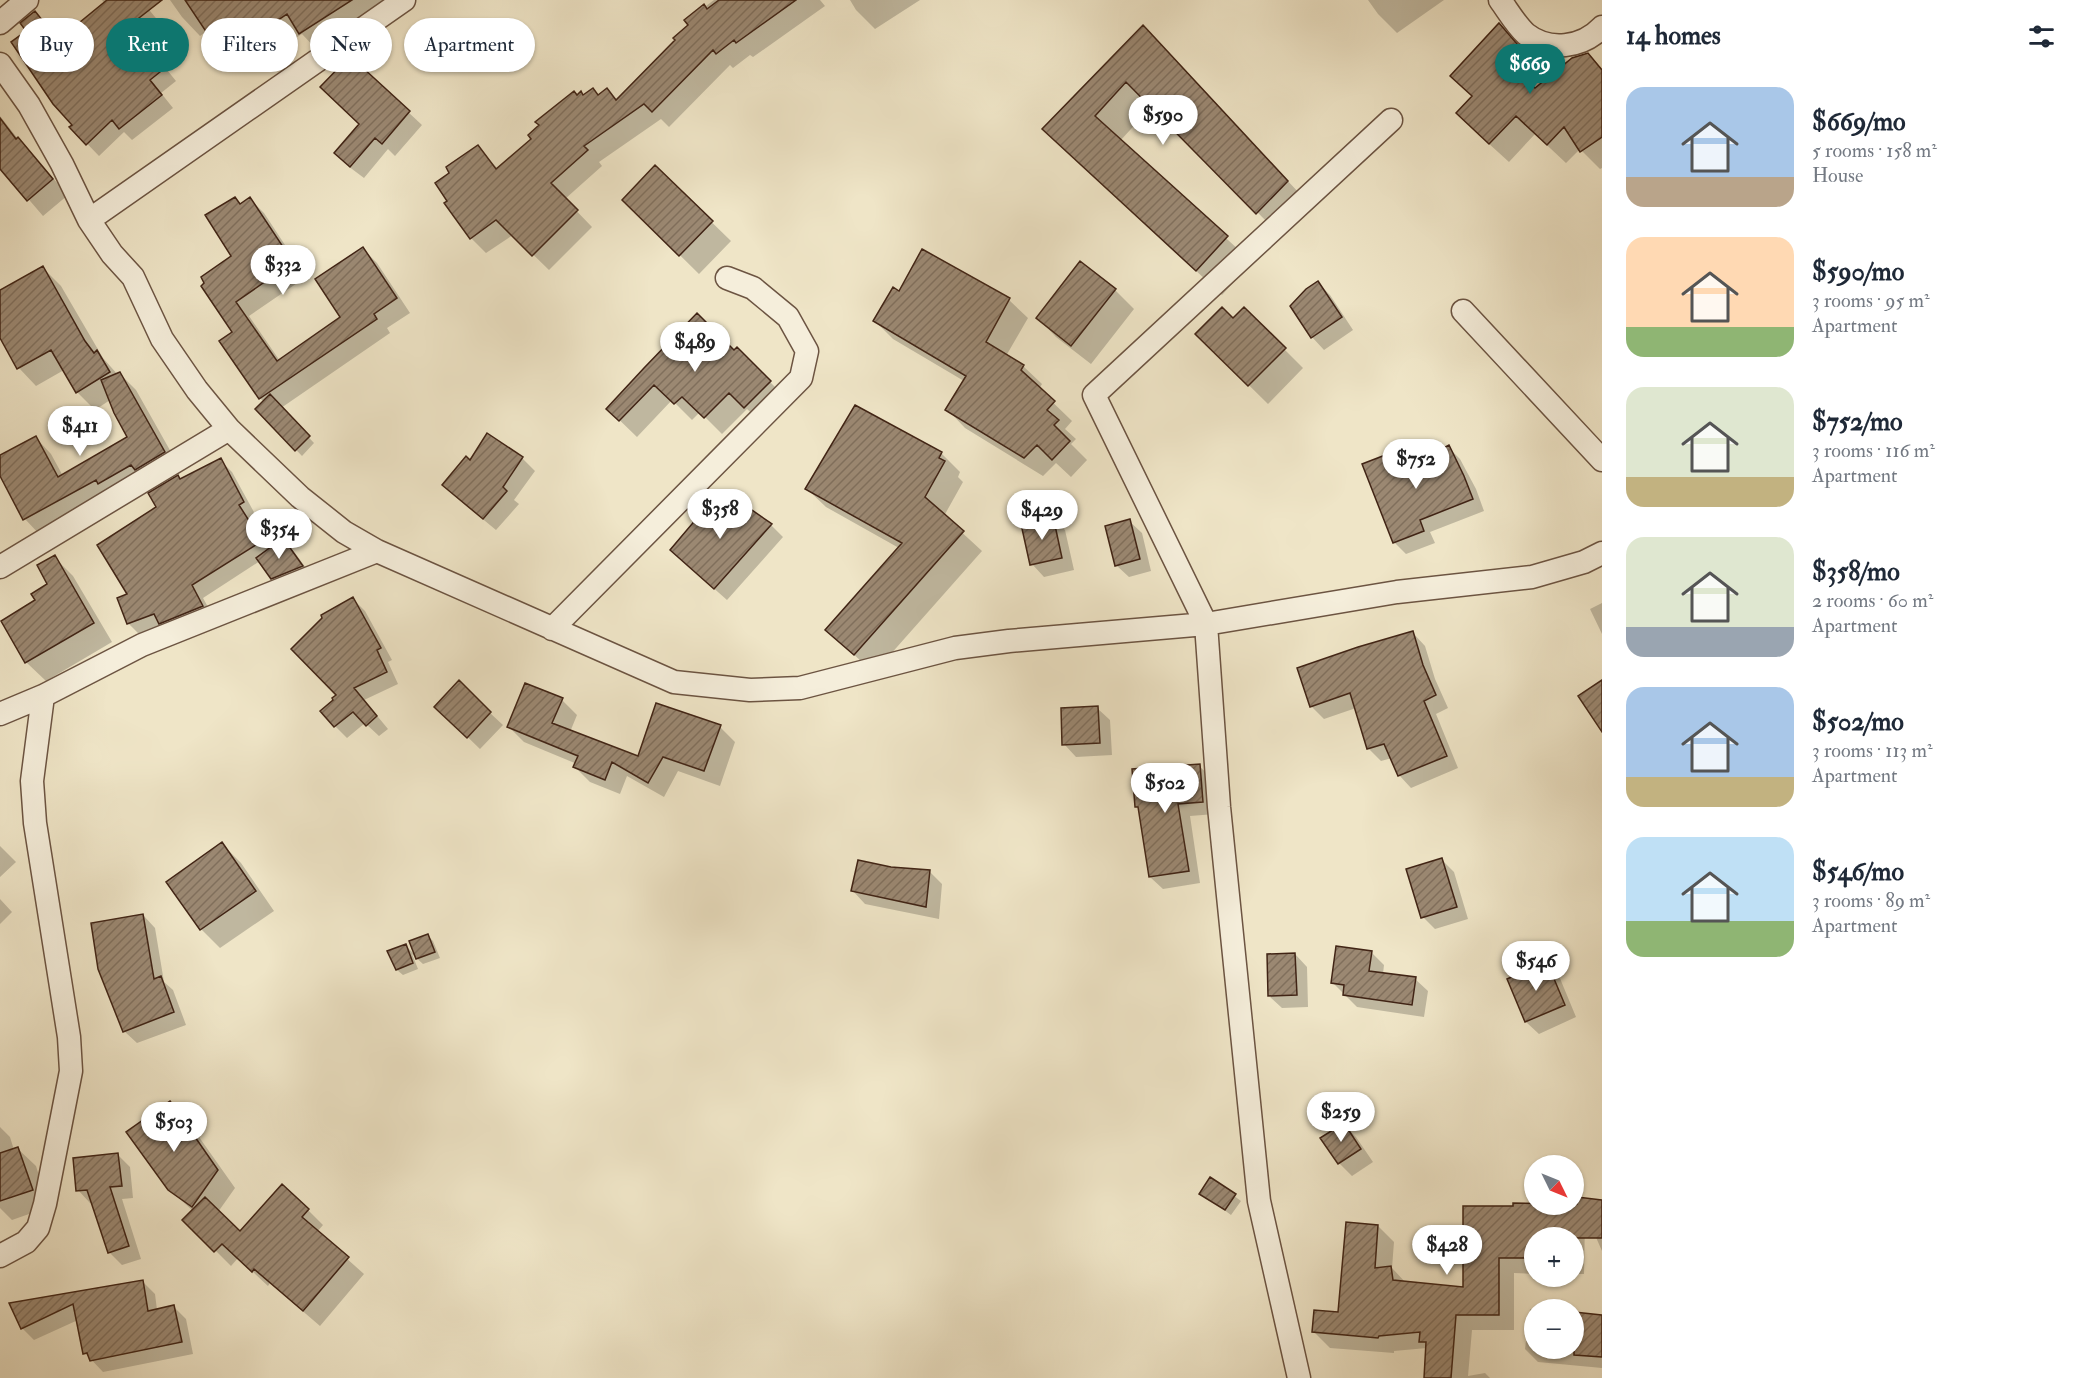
<!DOCTYPE html>
<html lang="en">
<head>
<meta charset="utf-8">
<style>
	body { margin:0; font-family:"IM FELL Double Pica",serif; background:#f6f6f7; color:#1f2937; height:100vh; display:flex; flex-direction:column; font-size:22px; white-space:nowrap }
	* { box-sizing:border-box; margin:0 }
	p { font-size:20px; color:#747a83 }
	.icon { flex:none; width:33px; height:33px; fill:none; stroke:currentColor; stroke-width:2; stroke-linecap:round; stroke-linejoin:round }
	.map { position:relative; flex:1; overflow:hidden }
	.details { display:flex; flex-direction:column; background:#fff; width:480px }
	.details>* { flex:none }
	.hud { position:absolute; left:18px; top:18px; width:570px; height:54px; display:flex; gap:12px }
	.needle { width:39px; rotate:133deg }
	.tools { position:absolute; left:1524px; top:1155px; display:grid; gap:12px }
	.tools a { display:grid; place-items:center; width:60px; height:60px; border-radius:50%; background:#fff; box-shadow:0 2px 4px #0004; font-size:30px }
	.price { position:absolute; translate:-50% -51px; padding:0 14px; border-radius:21px; background:#fff; color:#222; font-size:20px; line-height:39px; filter:drop-shadow(0 2px 3px #0008) }
	.price::after { content:''; position:absolute; left:50%; top:36px; width:18px; height:14px; margin-left:-9px; background:inherit; clip-path:polygon(0 0,100% 0,50% 100%) }
	.price.selected { background:#0f766e; color:#fff }
	ul { padding:0; list-style:none }
	li { display:flex; align-items:center; gap:18px; height:150px; padding:0 24px }
	li span { display:grid; place-items:center; flex:none; width:168px; height:120px; border-radius:18px; color:#555 }
	li>.icon { margin-inline-start:auto }
	span .icon { width:72px; height:72px; fill:#fffc; stroke-width:1 }
	li b { font-size:26px }
	h2 { display:flex; justify-content:space-between; align-items:center; height:72px; padding:0 24px; font-size:26px }
	.tag { padding:0 21px; border-radius:27px; background:#fff; box-shadow:0 2px 4px #0004; font-size:21px; line-height:54px }
	.tag.selected { background:#0f766e; color:#fff }
	main { display:flex; flex:1; min-height:0 }
	.map>svg:first-child { display:block }
</style>
</head>
<body>
<main>
<div class="map">
<svg width="1602" height="1378" viewBox="0 0 1602 1378">
	<defs>
		<pattern id="building-hatch" width="6" height="6" patternUnits="userSpaceOnUse" patternTransform="scale(1.5)"><rect width="6" height="6" fill="#9b8872"/><path d="M-1 1l2-2M0 6l6-6M5 7l2-2" fill="none" stroke="#806f5c"/></pattern>
	</defs>
	<rect width="100%" height="100%" fill="#efe5c7"/>
	<filter id="stains"><feTurbulence type="fractalNoise" baseFrequency=".00333" numOctaves="4"/><feColorMatrix values="0 0 0 0 .2 0 0 0 0 .09 0 0 0 0 .02 0 0 0 .5 -.17"/></filter>
	<radialGradient id="worn" r=".72"><stop offset=".6" stop-color="#630" stop-opacity="0"/><stop offset="1" stop-color="#630" stop-opacity=".3"/></radialGradient>
	<path fill="#0003" d="M 102,0 L 141,0 L 160,23 L 141,38 L 176,81 L 161,93 L 173,108 L 132,140 L 124,132 L 99,156 L 71,127 L 74,125 L 28,32 L 35,13 L 60,41 L 105,4 Z
		M 170,0 L 385,0 L 364,14 L 368,20 L 318,51 L 302,34 L 256,64 L 244,52 L 232,59 L 214,41 L 207,31 L 200,36 L 182,17 Z
		M 714,0 L 820,0 L 825,6 L 753,57 L 750,55 L 733,68 L 730,65 L 669,127 L 661,119 L 599,162 L 602,166 L 565,199 L 592,227 L 549,270 L 513,235 L 486,253 L 471,238 L 449,201 L 451,174 L 478,147 L 498,169 L 577,96 L 599,96 L 607,90 L 618,101 L 690,25 L 686,21 Z
		M 850,0 L 920,0 L 875,29 L 856,10 Z
		M 1368,0 L 1444,0 L 1397,33 L 1378,14 Z
		M 1500,25 L 1535,64 L 1522,78 L 1535,90 L 1588,54 L 1602,69 L 1602,168 L 1600,169 L 1580,149 L 1566,163 L 1535,134 L 1509,162 L 1476,132 L 1473,96 Z
		M 1168,52 L 1312,207 L 1285,234 L 1279,234 L 1152,106 L 1120,141 L 1252,262 L 1222,295 L 1044,129 Z
		M 350,58 L 422,125 L 395,156 L 388,149 L 364,178 L 348,166 L 361,124 Z
		M 0,116 L 18,139 L 68,195 L 43,216 L 0,166 Z
		M 655,167 L 731,241 L 699,274 L 624,200 Z
		M 250,199 L 264,213 L 306,277 L 249,316 L 280,361 L 342,317 L 363,249 L 377,263 L 410,313 L 387,328 L 390,333 L 281,408 L 314,443 L 302,456 L 257,409 L 264,402 L 260,398 L 235,332 L 233,257 L 241,205 Z
		M 923,251 L 1009,300 L 1028,318 L 1006,356 L 1023,366 L 1042,384 L 1039,389 L 1072,421 L 1065,429 L 1076,439 L 1071,444 L 1087,460 L 1071,477 L 1056,463 L 1043,476 L 965,428 L 947,409 L 964,381 L 893,339 L 875,321 L 899,293 Z
		M 43,268 L 61,286 L 103,358 L 118,375 L 120,374 L 136,390 L 180,468 L 40,535 L 25,519 L 0,473 L 0,457 L 36,438 L 51,454 L 63,476 L 129,438 L 110,400 L 95,410 L 77,392 L 64,370 L 36,386 L 19,368 L 0,335 L 0,292 Z
		M 1318,283 L 1330,295 L 1353,330 L 1324,350 L 1312,337 Z
		M 1115,290 L 1134,309 L 1091,364 L 1056,337 L 1038,318 Z
		M 1244,309 L 1303,368 L 1268,404 L 1197,334 L 1233,320 Z
		M 737,349 L 787,399 L 762,423 L 747,409 L 722,434 L 700,412 L 692,420 L 672,400 L 637,437 L 608,409 L 645,369 L 734,352 Z
		M 488,436 L 522,458 L 535,471 L 514,500 L 519,504 L 496,530 L 456,497 L 470,462 Z
		M 1448,447 L 1460,459 L 1476,489 L 1484,511 L 1430,532 L 1435,543 L 1406,554 L 1394,542 L 1393,453 L 1406,470 Z
		M 941,453 L 960,472 L 958,477 L 963,482 L 944,516 L 982,551 L 874,673 L 827,630 L 899,548 L 826,507 L 807,489 Z
		M 220,460 L 232,472 L 255,514 L 250,517 L 270,550 L 283,540 L 295,553 L 314,579 L 285,591 L 272,578 L 260,561 L 203,598 L 214,618 L 140,635 L 128,623 L 129,595 L 158,507 L 181,480 Z
		M 1052,518 L 1065,530 L 1074,570 L 1044,577 L 1032,564 Z
		M 1129,521 L 1142,533 L 1151,571 L 1129,577 L 1116,565 Z
		M 771,525 L 783,537 L 727,600 L 684,562 L 703,526 Z
		M 54,557 L 73,576 L 112,642 L 46,681 L 27,663 L 3,621 L 37,601 L 49,585 Z
		M 353,599 L 365,611 L 392,660 L 388,662 L 398,684 L 364,700 L 388,729 L 379,736 L 365,723 L 347,738 L 335,726 Z
		M 1602,603 L 1602,634 L 1590,609 Z
		M 1413,633 L 1425,646 L 1435,679 L 1448,708 L 1436,714 L 1458,768 L 1411,788 L 1399,775 L 1392,758 L 1381,761 L 1368,748 L 1356,708 L 1324,719 L 1311,706 Z
		M 562,700 L 577,715 L 570,732 L 639,758 L 720,727 L 735,742 L 720,786 L 678,771 L 664,797 L 627,776 L 620,794 L 590,782 L 575,767 L 577,764 L 524,742 L 509,727 Z
		M 1097,708 L 1110,720 L 1112,755 L 1076,757 L 1064,744 Z
		M 490,713 L 503,725 L 480,749 L 449,719 Z
		M 1199,766 L 1212,778 L 1215,814 L 1190,816 L 1200,883 L 1163,889 L 1150,877 L 1140,810 L 1137,806 Z
		M 222,844 L 241,863 L 274,911 L 220,948 L 201,929 L 168,882 Z
		M 0,846 L 16,862 L 0,877 Z
		M 1442,860 L 1454,872 L 1468,919 L 1435,929 L 1423,917 Z
		M 891,868 L 929,871 L 942,884 L 939,919 L 865,904 L 853,891 Z
		M 0,899 L 12,912 L 0,924 Z
		M 143,915 L 155,928 L 164,982 L 173,990 L 186,1025 L 137,1043 L 124,1031 Z
		M 428,936 L 433,941 L 440,958 L 423,964 L 412,954 L 418,969 L 403,975 L 397,970 L 405,945 L 416,956 Z
		M 1337,948 L 1372,953 L 1384,965 L 1383,974 L 1415,979 L 1428,991 L 1424,1017 L 1357,1007 L 1332,982 Z
		M 1295,954 L 1307,967 L 1308,1007 L 1282,1008 L 1269,996 Z
		M 1546,964 L 1559,976 L 1576,1017 L 1539,1034 L 1526,1022 L 1509,980 Z
		M 170,1103 L 187,1120 L 235,1188 L 218,1212 L 240,1233 L 308,1210 L 323,1225 L 317,1232 L 364,1274 L 320,1326 L 270,1283 L 268,1286 L 238,1258 L 231,1266 L 185,1220 L 193,1211 L 169,1189 Z
		M 1344,1125 L 1356,1137 L 1373,1162 L 1352,1176 L 1339,1163 Z
		M 0,1127 L 10,1137 L 14,1150 L 18,1149 L 36,1166 L 49,1207 L 12,1220 L 0,1208 Z
		M 117,1154 L 130,1167 L 133,1198 L 122,1199 L 141,1259 L 122,1265 L 109,1252 L 93,1203 L 90,1203 L 78,1190 Z
		M 1211,1179 L 1241,1201 L 1231,1215 L 1201,1193 Z
		M 1579,1199 L 1602,1201 L 1602,1251 Z
		M 1464,1207 L 1585,1222 L 1584,1274 L 1574,1274 L 1574,1238 L 1534,1238 L 1534,1274 L 1514,1273 L 1514,1330 L 1472,1330 L 1468,1376 L 1485,1373 L 1490,1378 L 1425,1378 L 1427,1348 L 1394,1351 L 1394,1353 L 1330,1348 L 1314,1332 L 1340,1314 L 1378,1226 L 1394,1242 L 1392,1268 L 1406,1283 L 1464,1289 Z
		M 143,1282 L 155,1294 L 157,1310 L 174,1307 L 186,1319 L 193,1354 L 103,1372 L 85,1353 L 78,1320 L 34,1340 L 22,1328 L 11,1304 Z
		M 1530,1309 L 1534,1310 L 1534,1348 L 1574,1348 L 1574,1314 L 1589,1315 L 1602,1325 L 1602,1368 L 1538,1362 L 1525,1349 Z"/>
	<path fill="url(#building-hatch)" stroke="#412415" stroke-width="1.5" d="M 107,0 L 162,0 L 130,25 L 165,68 L 150,80 L 162,95 L 119,129 L 112,120 L 86,145 L 69,127 L 72,125 L 53,104 L 11,42 L 26,31 L 20,23 L 35,11 L 58,40 Z
		M 185,0 L 352,0 L 299,34 L 287,14 L 237,47 L 227,33 L 213,42 Z
		M 719,0 L 796,0 L 736,43 L 734,40 L 716,54 L 713,50 L 652,112 L 644,104 L 584,146 L 588,150 L 551,183 L 578,210 L 532,256 L 496,220 L 470,239 L 444,203 L 447,201 L 435,183 L 449,173 L 446,167 L 478,145 L 496,169 L 531,139 L 528,135 L 539,125 L 535,122 L 574,91 L 577,95 L 581,91 L 583,95 L 593,88 L 598,95 L 607,88 L 616,100 L 675,40 L 673,38 L 688,25 L 684,20 L 704,4 L 707,9 Z
		M 1499,23 L 1518,45 L 1504,59 L 1535,88 L 1572,58 L 1588,53 L 1602,70 L 1602,137 L 1580,152 L 1564,127 L 1547,145 L 1516,116 L 1489,144 L 1456,113 L 1472,96 L 1450,76 Z
		M 1143,25 L 1288,181 L 1256,214 L 1126,82 L 1095,116 L 1228,236 L 1196,271 L 1042,129 Z
		M 350,56 L 410,111 L 382,144 L 375,138 L 350,167 L 334,153 L 359,124 L 320,87 Z
		M 0,118 L 16,139 L 18,137 L 53,179 L 27,201 L 0,169 Z
		M 655,165 L 713,221 L 679,256 L 622,200 Z
		M 235,197 L 240,204 L 250,197 L 293,262 L 236,302 L 277,361 L 340,317 L 315,279 L 363,247 L 397,298 L 374,314 L 377,319 L 259,399 L 219,341 L 232,332 L 201,286 L 204,283 L 201,277 L 231,256 L 205,215 Z
		M 922,249 L 1010,298 L 986,342 L 1024,365 L 1021,370 L 1055,401 L 1047,410 L 1059,420 L 1054,425 L 1070,441 L 1052,460 L 1037,445 L 1024,458 L 945,410 L 966,376 L 873,321 L 893,287 L 899,291 Z
		M 1080,261 L 1116,289 L 1071,346 L 1036,318 Z
		M 43,266 L 85,341 L 94,353 L 97,350 L 110,372 L 76,393 L 51,350 L 17,369 L 0,338 L 0,290 Z
		M 1318,281 L 1342,317 L 1311,338 L 1290,306 L 1306,289 Z
		M 1222,307 L 1233,318 L 1244,307 L 1286,348 L 1248,386 L 1195,334 Z
		M 697,313 L 734,350 L 737,347 L 771,381 L 744,408 L 729,393 L 704,418 L 682,397 L 674,404 L 654,385 L 619,421 L 606,409 L 644,368 Z
		M 120,372 L 165,452 L 135,470 L 131,465 L 98,484 L 96,480 L 23,520 L 0,476 L 0,455 L 36,436 L 58,477 L 127,437 L 114,413 L 101,380 Z
		M 270,394 L 310,436 L 295,451 L 255,409 Z
		M 855,405 L 942,452 L 939,458 L 945,461 L 925,497 L 964,531 L 854,655 L 825,630 L 902,543 L 805,489 Z
		M 487,433 L 523,457 L 503,487 L 507,491 L 483,519 L 442,485 L 466,456 L 470,460 Z
		M 1449,445 L 1464,476 L 1473,499 L 1420,520 L 1424,531 L 1393,543 L 1362,464 L 1393,452 L 1400,471 Z
		M 221,458 L 244,502 L 239,505 L 262,541 L 192,585 L 203,606 L 159,624 L 154,614 L 127,624 L 117,598 L 127,594 L 97,545 L 156,507 L 148,493 L 178,475 L 180,479 Z
		M 726,492 L 772,524 L 714,589 L 670,550 L 697,518 L 703,524 Z
		M 1053,516 L 1062,558 L 1030,565 L 1021,524 Z
		M 1130,519 L 1140,559 L 1115,566 L 1105,526 Z
		M 283,538 L 303,566 L 271,579 L 256,558 Z
		M 55,555 L 94,623 L 25,663 L 1,621 L 35,600 L 31,594 L 47,584 L 37,565 Z
		M 353,597 L 381,648 L 377,650 L 387,672 L 354,688 L 377,716 L 366,726 L 353,712 L 334,727 L 320,711 L 333,700 L 332,698 L 336,695 L 291,649 L 322,618 L 321,615 Z
		M 1413,631 L 1423,665 L 1436,695 L 1424,701 L 1447,756 L 1398,776 L 1384,744 L 1367,749 L 1350,693 L 1310,707 L 1297,668 L 1358,647 Z
		M 459,680 L 491,712 L 467,738 L 434,707 Z
		M 1602,680 L 1602,732 L 1578,696 Z
		M 525,683 L 563,698 L 552,723 L 638,756 L 656,703 L 721,725 L 704,771 L 663,757 L 648,783 L 612,762 L 605,780 L 573,767 L 578,756 L 507,727 Z
		M 1098,706 L 1100,743 L 1062,745 L 1061,708 Z
		M 1200,764 L 1203,802 L 1178,804 L 1189,871 L 1149,877 L 1138,807 L 1135,807 L 1132,769 Z
		M 222,842 L 256,891 L 200,930 L 166,882 Z
		M 1442,858 L 1457,907 L 1421,918 L 1406,869 Z
		M 858,860 L 891,867 L 930,870 L 926,907 L 851,891 Z
		M 143,914 L 154,979 L 161,976 L 174,1012 L 123,1032 L 98,969 L 91,923 Z
		M 428,934 L 435,952 L 416,959 L 409,941 Z
		M 406,944 L 413,963 L 396,970 L 387,951 Z
		M 1336,946 L 1372,951 L 1369,971 L 1416,977 L 1412,1005 L 1343,995 L 1344,985 L 1331,983 Z
		M 1295,953 L 1297,995 L 1268,996 L 1267,954 Z
		M 1547,962 L 1565,1005 L 1525,1022 L 1507,979 Z
		M 170,1101 L 218,1170 L 192,1207 L 168,1190 L 126,1132 Z
		M 1344,1123 L 1361,1149 L 1338,1164 L 1320,1138 Z
		M 18,1147 L 33,1190 L 0,1201 L 0,1153 Z
		M 118,1153 L 122,1186 L 110,1187 L 129,1246 L 108,1253 L 87,1190 L 76,1191 L 73,1158 Z
		M 1210,1177 L 1236,1194 L 1225,1210 L 1199,1194 Z
		M 282,1184 L 309,1209 L 302,1217 L 349,1257 L 303,1311 L 254,1269 L 252,1272 L 222,1244 L 214,1252 L 182,1220 L 205,1197 L 240,1231 Z
		M 1577,1197 L 1602,1200 L 1602,1238 L 1534,1238 L 1534,1258 L 1499,1258 L 1499,1315 L 1456,1315 L 1451,1378 L 1424,1378 L 1426,1342 L 1419,1342 L 1420,1332 L 1379,1336 L 1378,1338 L 1312,1332 L 1314,1310 L 1338,1312 L 1346,1222 L 1378,1225 L 1375,1268 L 1391,1266 L 1393,1280 L 1463,1287 L 1463,1206 L 1513,1206 L 1513,1203 L 1577,1204 Z
		M 143,1280 L 148,1311 L 174,1305 L 182,1342 L 90,1361 L 87,1353 L 83,1354 L 73,1304 L 21,1329 L 9,1303 Z
		M 1574,1312 L 1602,1315 L 1602,1357 L 1574,1355 Z"/>
	<g fill="none" stroke-linecap="round" stroke-linejoin="round">
		<defs>
			<path id="street" d="M 1500,0 C 1508,11 1516,25 1526,34 C 1549,52 1582,48 1602,27
				M 0,23 L 27,0
				M 0,64 L 29,105 L 62,164 L 89,220 L 112,254 L 133,277 L 162,339 L 197,390 L 229,429 L 300,497 L 344,532 L 377,551 L 674,682 L 750,690 L 800,688 L 955,648 L 1009,641 L 1206,624 L 1397,592 L 1532,577 L 1584,562 L 1602,553
				M 89,220 L 404,0
				M 1463,311 L 1602,460
				M 0,567 L 229,429
				M 552,629 L 801,378 L 807,351 L 788,317 L 753,288 L 727,278
				M 0,714 L 43,696 L 142,645 L 377,551
				M 0,1256 L 26,1242 L 38,1228 L 45,1204 L 71,1071 L 69,1037 L 35,823 L 32,781 L 43,696
				M 1299,1378 L 1259,1201 L 1219,807 L 1206,624 L 1094,395 L 1391,120"/>
		</defs>
		<use href="#street" stroke="#6c5442" stroke-width="25"/>
		<use href="#street" stroke="#f5eedb" stroke-width="22"/>
	</g>
	<rect width="100%" height="100%" filter="url(#stains)"/>
	<rect width="100%" height="100%" fill="url(#worn)"/>
</svg>
<div class="tools">
<a><svg class="needle" viewBox="-14 -14 28 28"><path d="M0-13l5 13h-10z" fill="#e53935"/><path d="M0 13l5-13h-10z" fill="#747a83"/></svg></a>
<a>+</a>
<a>−</a>
</div>
<b class="price selected" style="left:1530px;top:95px">$669</b>
<b class="price" style="left:1163px;top:146px">$590</b>
<b class="price" style="left:283px;top:296px">$332</b>
<b class="price" style="left:695px;top:373px">$489</b>
<b class="price" style="left:80px;top:457px">$411</b>
<b class="price" style="left:1416px;top:490px">$752</b>
<b class="price" style="left:720px;top:540px">$358</b>
<b class="price" style="left:1042px;top:541px">$429</b>
<b class="price" style="left:279px;top:560px">$354</b>
<b class="price" style="left:1165px;top:814px">$502</b>
<b class="price" style="left:1536px;top:992px">$546</b>
<b class="price" style="left:1341px;top:1143px">$259</b>
<b class="price" style="left:174px;top:1153px">$503</b>
<b class="price" style="left:1447px;top:1276px">$428</b>
<div class="hud">
<a class="tag">Buy</a>
<a class="tag selected">Rent</a>
<a class="tag">Filters</a>
<a class="tag">New</a>
<a class="tag">Apartment</a>
</div>
</div>
<section class="details">
<h2>14 homes<svg class="icon" aria-label="filters" viewBox="0 0 24 24"><path d="M4 7h16M4 17h16"/><circle cx="9" cy="7" r="2"/><circle cx="15" cy="17" r="2"/></svg></h2>
<ul>
<li><span style="background:linear-gradient(#a9c7e8 75%,#b9a48a 0)"><svg class="icon" aria-label="home" viewBox="0 0 24 24"><path d="M3 11l9-7 9 7M6 9v11h12V9"/></svg></span><div><b>$669/mo</b><p>5 rooms · 158 m²</p><p>House</p></div></li>
<li><span style="background:linear-gradient(#ffd9b3 75%,#8fb573 0)"><svg class="icon" aria-label="home" viewBox="0 0 24 24"><path d="M3 11l9-7 9 7M6 9v11h12V9"/></svg></span><div><b>$590/mo</b><p>3 rooms · 95 m²</p><p>Apartment</p></div></li>
<li><span style="background:linear-gradient(#dfe7d0 75%,#c2b280 0)"><svg class="icon" aria-label="home" viewBox="0 0 24 24"><path d="M3 11l9-7 9 7M6 9v11h12V9"/></svg></span><div><b>$752/mo</b><p>3 rooms · 116 m²</p><p>Apartment</p></div></li>
<li><span style="background:linear-gradient(#dfe7d0 75%,#9aa5b1 0)"><svg class="icon" aria-label="home" viewBox="0 0 24 24"><path d="M3 11l9-7 9 7M6 9v11h12V9"/></svg></span><div><b>$358/mo</b><p>2 rooms · 60 m²</p><p>Apartment</p></div></li>
<li><span style="background:linear-gradient(#a9c7e8 75%,#c2b280 0)"><svg class="icon" aria-label="home" viewBox="0 0 24 24"><path d="M3 11l9-7 9 7M6 9v11h12V9"/></svg></span><div><b>$502/mo</b><p>3 rooms · 113 m²</p><p>Apartment</p></div></li>
<li><span style="background:linear-gradient(#bfe0f5 70%,#8fb573 0)"><svg class="icon" aria-label="home" viewBox="0 0 24 24"><path d="M3 11l9-7 9 7M6 9v11h12V9"/></svg></span><div><b>$546/mo</b><p>3 rooms · 89 m²</p><p>Apartment</p></div></li>
</ul>
</section>
</main>
</body>
</html>
